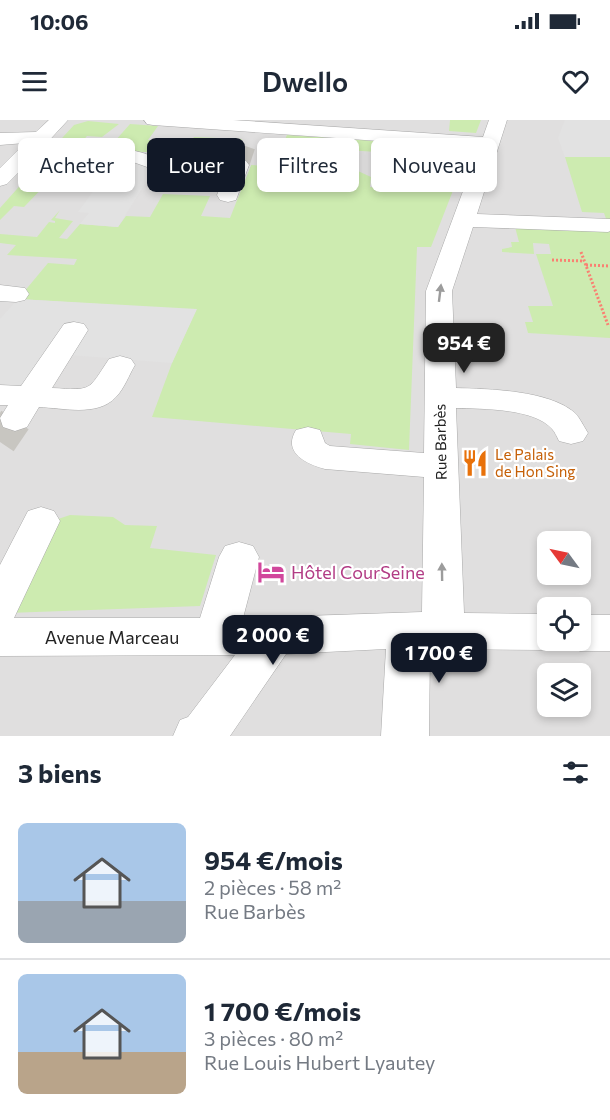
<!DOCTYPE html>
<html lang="fr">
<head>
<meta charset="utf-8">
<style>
	body { margin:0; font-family:Commissioner,sans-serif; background:#f2f2f3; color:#1f2937; height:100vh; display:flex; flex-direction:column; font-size:22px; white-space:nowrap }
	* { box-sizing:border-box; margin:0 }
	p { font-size:20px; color:#747a83 }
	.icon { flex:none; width:33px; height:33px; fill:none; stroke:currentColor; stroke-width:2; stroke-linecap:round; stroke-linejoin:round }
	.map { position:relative; height:616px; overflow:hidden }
	.details { display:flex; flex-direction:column; background:#fff; flex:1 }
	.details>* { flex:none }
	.guide { position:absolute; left:18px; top:18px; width:574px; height:54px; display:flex; gap:12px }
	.needle { width:39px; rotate:303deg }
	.fabs { position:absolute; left:537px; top:411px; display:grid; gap:12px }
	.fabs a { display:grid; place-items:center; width:54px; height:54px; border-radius:9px; background:#fff; box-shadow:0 3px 9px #0003; font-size:30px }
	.price { position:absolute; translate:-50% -51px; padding:0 14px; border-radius:12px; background:#111827; color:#fff; font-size:20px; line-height:39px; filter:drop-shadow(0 2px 3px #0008) }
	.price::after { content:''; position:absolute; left:50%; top:36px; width:18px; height:14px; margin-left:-9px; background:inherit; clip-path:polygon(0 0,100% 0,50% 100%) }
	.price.selected { background:#222; color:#fff }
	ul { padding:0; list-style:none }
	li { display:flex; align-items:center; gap:18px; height:150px; padding:0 18px }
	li+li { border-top:2px solid #e0e1e3 }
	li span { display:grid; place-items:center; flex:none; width:168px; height:120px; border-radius:9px; color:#555 }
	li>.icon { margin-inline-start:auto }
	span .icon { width:72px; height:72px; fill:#fffc; stroke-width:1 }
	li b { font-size:26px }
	h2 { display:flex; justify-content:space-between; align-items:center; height:72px; padding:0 18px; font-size:26px }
	.chip { padding:0 21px; border-radius:9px; background:#fff; box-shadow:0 3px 9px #0003; font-size:21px; line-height:54px }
	.chip.selected { background:#111827; color:#fff }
	.status { display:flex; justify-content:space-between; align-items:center; height:42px; padding:0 30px; background:#fff; direction:ltr }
	.status svg { height:16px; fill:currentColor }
	header { display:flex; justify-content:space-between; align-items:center; height:78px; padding:0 18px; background:#fff; font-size:27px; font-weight:600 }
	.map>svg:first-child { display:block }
</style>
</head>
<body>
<div class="status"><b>10:06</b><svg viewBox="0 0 49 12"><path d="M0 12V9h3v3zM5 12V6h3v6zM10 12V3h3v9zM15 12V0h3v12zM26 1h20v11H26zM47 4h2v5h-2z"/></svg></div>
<header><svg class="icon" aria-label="menu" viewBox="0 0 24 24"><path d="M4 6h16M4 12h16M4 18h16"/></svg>Dwello<svg class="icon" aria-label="heart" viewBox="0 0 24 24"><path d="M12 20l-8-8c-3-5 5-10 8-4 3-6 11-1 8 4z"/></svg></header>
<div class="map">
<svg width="610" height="616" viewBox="0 0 610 616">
	<rect width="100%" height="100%" fill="#f2efe9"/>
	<path fill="#e0dfdf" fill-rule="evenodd" d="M 0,0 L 610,0 L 610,616 L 0,616 ZM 548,422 L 580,422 L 580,454 L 548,454 ZM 548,488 L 580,488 L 580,520 L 548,520 ZM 548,554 L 580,554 L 580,586 L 548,586 Z"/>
	<path fill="#cdebb0" d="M 450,0 L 481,0 L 476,13 L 449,11 Z
		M 88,1 L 119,4 L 102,17 L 87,16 L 76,28 L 107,30 L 130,4 L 158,6 L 148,20 L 192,20 L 194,17 L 242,19 L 239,24 L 191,22 L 188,28 L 165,27 L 162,31 L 164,33 L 52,29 L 74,5 Z
		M 287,15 L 456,26 L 468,32 L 431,127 L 417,127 L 409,330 L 350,324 L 351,314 L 152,297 L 172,243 L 196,190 L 18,179 L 48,143 L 74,145 L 77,139 L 7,135 L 16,125 L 0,123 L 0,114 L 37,117 L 49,102 L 55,103 L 55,101 L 51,100 L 60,90 L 55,98 L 73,101 L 59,118 L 67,119 L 80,104 L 118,107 L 126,96 L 150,97 L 163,74 L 210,76 L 201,96 L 230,98 L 251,45 L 358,51 L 371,57 L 370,67 L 421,69 L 422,51 L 429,37 L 425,35 L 282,26 Z
		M 565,37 L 610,37 L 610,110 L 604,93 L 582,92 Z
		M 33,51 L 57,53 L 24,87 L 14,86 L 0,100 L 0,88 Z
		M 515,107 L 610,112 L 610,218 L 528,213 L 525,202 L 533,202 L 528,186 L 553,186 L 536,134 L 551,134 L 549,124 L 533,123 L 534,134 L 502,132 L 502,129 L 512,127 L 511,122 L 519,122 Z
		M 70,395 L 113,397 L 125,405 L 157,406 L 150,428 L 216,435 L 200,486 L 8,493 L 52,401 Z"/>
	<path fill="#e2e2e2" d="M 565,0 L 610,0 L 610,37 L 565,37 L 558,18 Z
		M 123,31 L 164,33 L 118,107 L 80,104 L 89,93 L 78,92 Z
		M 180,42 L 251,45 L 238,77 L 216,76 L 220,67 L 168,64 Z
		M 18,179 L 197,189 L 172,243 L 69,235 L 38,282 L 0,279 L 0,199 Z"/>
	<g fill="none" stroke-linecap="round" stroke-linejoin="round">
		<path stroke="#c8c6c1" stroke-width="20" stroke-dasharray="20 10" stroke-linecap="butt" d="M 239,45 L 246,24"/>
		<path stroke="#c8c6c1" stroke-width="33" stroke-dasharray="33 16" stroke-linecap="butt" d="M 0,322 L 15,300"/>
		<defs>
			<path id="minor" d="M 49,0 L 68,0 L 44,26 C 67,27 146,24 157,41 L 154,45 L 147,47 L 133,42 L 34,37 L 7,64 L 0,66 L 0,48 L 25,23 L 0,25 L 0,13 L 36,12 Z
				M 144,0 L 233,0 L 483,17 L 489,0 L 507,0 L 477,94 L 610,99 L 610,111 L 608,112 L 473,107 L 452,171 L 456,268 C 488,269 549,270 575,293 C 580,298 584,307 588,313 L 583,321 L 571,324 L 559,321 C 557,317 555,312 552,309 C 534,288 482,289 456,288 L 464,493 L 548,494 L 548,520 L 580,520 L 580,495 L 610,495 L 610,531 L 580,531 L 564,524 L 548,530 L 430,529 L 429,616 L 381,616 L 386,529 L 286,534 L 230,616 L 173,616 L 180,600 L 188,597 L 235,535 L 0,536 L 0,445 L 28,391 L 41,387 L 54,391 L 60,401 L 14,498 L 200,498 L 219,437 L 225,426 L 239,422 L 253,426 L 259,437 L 243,498 L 422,492 L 424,357 L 325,349 C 307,344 282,333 296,310 L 308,307 L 320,310 L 325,323 L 330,326 L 424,333 L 426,171 L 479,28 L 153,5 L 147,4 Z
				M 239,39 L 246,41 L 249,45 L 236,80 L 228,82 L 220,80 L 217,75 L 229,45 L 232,41 Z
				M 0,165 L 25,168 L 29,174 L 25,180 L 16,182 L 0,181 Z
				M 74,202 L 84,204 L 88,210 L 52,268 C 93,270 87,272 109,239 L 120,236 L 131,239 L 135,245 C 129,255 124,269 116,277 C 98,297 63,288 39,287 L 27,307 L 15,311 L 3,307 L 0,298 L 8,285 L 0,285 L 0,265 L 21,266 L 64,204 Z"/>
		</defs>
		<use href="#minor" stroke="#a9a9a9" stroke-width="1"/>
		<path stroke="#fa8072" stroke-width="3" stroke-dasharray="2 2" stroke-linecap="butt" d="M 581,132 L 608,205
			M 552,140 L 584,141
			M 586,145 L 610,146"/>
		<use href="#minor" fill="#fff" fill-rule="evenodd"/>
	</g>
	<defs><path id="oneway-solid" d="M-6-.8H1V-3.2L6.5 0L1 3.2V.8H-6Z" transform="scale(1.5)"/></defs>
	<g fill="#9c9c9c">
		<use href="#oneway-solid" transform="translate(440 173) rotate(-83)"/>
		<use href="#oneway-solid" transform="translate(442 452) rotate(-91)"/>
	</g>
	<defs>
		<symbol id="restaurant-bare" viewBox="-9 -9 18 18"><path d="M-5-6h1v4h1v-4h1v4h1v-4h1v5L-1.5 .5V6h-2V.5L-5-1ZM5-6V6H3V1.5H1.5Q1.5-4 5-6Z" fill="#e8710a" stroke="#fff" stroke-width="2.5" paint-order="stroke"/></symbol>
		<symbol id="hotel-bare" viewBox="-9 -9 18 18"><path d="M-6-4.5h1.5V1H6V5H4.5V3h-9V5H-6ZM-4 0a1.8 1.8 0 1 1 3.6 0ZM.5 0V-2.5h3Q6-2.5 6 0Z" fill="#d1479c" stroke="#fff" stroke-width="2.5" paint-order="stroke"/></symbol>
	</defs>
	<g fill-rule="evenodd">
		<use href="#restaurant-bare" x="456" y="324" width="38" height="38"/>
		<use href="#hotel-bare" x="252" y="433" width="38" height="38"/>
	</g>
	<g text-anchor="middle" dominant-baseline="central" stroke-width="4.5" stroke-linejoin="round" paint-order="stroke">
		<g font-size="15" fill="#222" stroke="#fff">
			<text transform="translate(440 322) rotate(-91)">Rue Barbès</text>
		</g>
		<g font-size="15" fill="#c56008" stroke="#fff" text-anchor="start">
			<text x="495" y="334">Le Palais<tspan x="495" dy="17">de Hon Sing</tspan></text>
		</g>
		<g font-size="18" fill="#b23c85" stroke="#fff" text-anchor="start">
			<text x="291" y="452">Hôtel CourSeine</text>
		</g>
		<g font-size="18" fill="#222" stroke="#fff">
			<text x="112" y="517">Avenue Marceau</text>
		</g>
	</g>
</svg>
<div class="fabs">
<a><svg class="needle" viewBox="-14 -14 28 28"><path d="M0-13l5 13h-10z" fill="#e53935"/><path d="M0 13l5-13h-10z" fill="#747a83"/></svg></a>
<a><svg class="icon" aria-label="locate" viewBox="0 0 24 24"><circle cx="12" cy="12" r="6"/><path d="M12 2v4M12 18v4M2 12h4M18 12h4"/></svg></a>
<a><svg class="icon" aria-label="layers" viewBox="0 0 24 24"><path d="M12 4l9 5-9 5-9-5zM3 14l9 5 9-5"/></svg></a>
</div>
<b class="price selected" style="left:464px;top:254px">954 €</b>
<b class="price" style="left:273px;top:546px">2 000 €</b>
<b class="price" style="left:439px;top:564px">1 700 €</b>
<div class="guide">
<a class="chip">Acheter</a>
<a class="chip selected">Louer</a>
<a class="chip">Filtres</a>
<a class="chip">Nouveau</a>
</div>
</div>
<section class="details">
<h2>3 biens<svg class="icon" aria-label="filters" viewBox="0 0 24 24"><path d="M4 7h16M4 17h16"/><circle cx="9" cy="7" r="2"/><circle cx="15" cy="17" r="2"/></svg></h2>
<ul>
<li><span style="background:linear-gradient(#a9c7e8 65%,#9aa5b1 0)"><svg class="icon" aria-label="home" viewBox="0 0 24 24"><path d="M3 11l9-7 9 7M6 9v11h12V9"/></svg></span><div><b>954 €/mois</b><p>2 pièces · 58 m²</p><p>Rue Barbès</p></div></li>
<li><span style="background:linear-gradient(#a9c7e8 65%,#b9a48a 0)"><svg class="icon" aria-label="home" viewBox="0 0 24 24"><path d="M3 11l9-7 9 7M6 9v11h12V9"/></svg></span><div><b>1 700 €/mois</b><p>3 pièces · 80 m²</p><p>Rue Louis Hubert Lyautey</p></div></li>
</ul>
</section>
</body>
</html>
